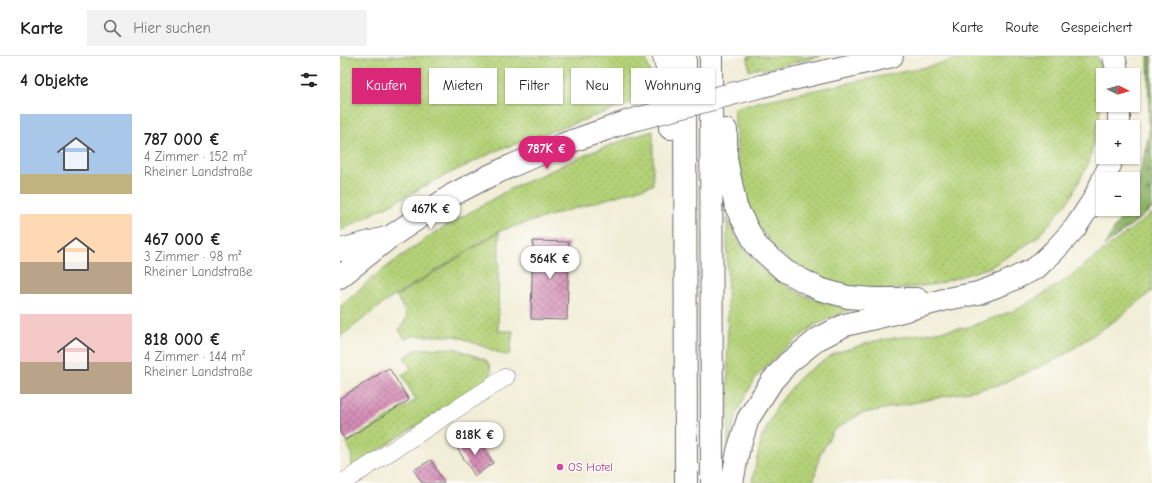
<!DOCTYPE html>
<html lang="de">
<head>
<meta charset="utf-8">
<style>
	body { margin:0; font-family:"Comic Neue",sans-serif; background:#f2f2f2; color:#222; height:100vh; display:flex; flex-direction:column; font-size:15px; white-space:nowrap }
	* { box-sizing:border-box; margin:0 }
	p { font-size:13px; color:#767676 }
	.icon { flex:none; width:22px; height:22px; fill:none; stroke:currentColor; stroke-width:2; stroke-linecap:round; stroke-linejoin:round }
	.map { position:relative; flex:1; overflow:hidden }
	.sheet { display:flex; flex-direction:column; background:#fff; width:340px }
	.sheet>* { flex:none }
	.top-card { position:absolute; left:12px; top:12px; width:380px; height:36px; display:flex; gap:8px }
	.needle { width:26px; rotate:95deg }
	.tools { position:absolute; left:756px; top:12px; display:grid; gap:8px }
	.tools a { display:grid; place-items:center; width:44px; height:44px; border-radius:0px; background:#fff; box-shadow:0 1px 3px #0004; font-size:20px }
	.price { position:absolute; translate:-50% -34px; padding:0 9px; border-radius:14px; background:#fff; color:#222; font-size:13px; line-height:26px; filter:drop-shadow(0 1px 2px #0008) }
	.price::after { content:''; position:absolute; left:50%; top:24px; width:12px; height:9px; margin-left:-6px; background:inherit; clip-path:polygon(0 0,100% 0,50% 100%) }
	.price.selected { background:#db2777; color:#fff }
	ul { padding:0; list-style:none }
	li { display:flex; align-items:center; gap:12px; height:100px; padding:0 20px }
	li span { display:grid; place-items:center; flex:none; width:112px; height:80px; border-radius:0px; color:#555 }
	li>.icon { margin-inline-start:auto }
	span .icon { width:48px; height:48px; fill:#fffc; stroke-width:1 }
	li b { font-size:17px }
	h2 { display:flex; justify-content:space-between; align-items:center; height:48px; padding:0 20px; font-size:17px }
	.chip { padding:0 14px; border-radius:0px; background:#fff; box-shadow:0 1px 3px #0004; font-size:14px; line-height:36px }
	.chip.selected { background:#db2777; color:#fff }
	header { display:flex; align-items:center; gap:24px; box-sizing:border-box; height:56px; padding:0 20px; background:#fff; border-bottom:1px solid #e0e0e0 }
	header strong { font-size:19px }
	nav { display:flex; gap:22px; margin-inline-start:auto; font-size:14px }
	.search { width:280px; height:36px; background:#f2f2f2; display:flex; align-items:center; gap:10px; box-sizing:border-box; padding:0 14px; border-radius:0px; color:#767676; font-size:15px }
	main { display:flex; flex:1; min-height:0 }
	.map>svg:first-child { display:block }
</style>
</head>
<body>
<header>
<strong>Karte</strong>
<div class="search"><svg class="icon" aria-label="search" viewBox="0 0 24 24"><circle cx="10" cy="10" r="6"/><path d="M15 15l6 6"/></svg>Hier suchen</div>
<nav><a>Karte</a><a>Route</a><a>Gespeichert</a></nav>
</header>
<main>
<section class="sheet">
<h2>4 Objekte<svg class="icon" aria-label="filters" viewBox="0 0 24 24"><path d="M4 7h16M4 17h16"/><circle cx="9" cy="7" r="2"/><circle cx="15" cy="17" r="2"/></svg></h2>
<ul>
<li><span style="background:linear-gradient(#a9c7e8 75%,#c2b280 0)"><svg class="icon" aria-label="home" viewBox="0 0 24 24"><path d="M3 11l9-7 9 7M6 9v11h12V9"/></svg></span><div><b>787 000 €</b><p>4 Zimmer · 152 m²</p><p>Rheiner Landstraße</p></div></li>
<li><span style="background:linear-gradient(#ffd9b3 60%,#b9a48a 0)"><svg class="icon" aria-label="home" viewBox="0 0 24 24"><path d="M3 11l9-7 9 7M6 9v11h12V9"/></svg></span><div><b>467 000 €</b><p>3 Zimmer · 98 m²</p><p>Rheiner Landstraße</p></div></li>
<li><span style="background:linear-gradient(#f6c9c9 60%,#b9a48a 0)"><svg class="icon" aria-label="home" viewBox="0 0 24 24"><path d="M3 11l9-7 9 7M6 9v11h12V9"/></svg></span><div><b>818 000 €</b><p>4 Zimmer · 144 m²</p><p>Rheiner Landstraße</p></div></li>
</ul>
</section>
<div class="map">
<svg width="812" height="427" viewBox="0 0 812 427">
	<defs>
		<pattern id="grass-dots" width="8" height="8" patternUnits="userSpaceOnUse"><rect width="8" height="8" fill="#b3d177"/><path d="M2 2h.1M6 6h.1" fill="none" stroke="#9ab368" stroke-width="1.8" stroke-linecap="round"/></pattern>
		<pattern id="forest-firs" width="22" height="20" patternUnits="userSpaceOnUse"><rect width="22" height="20" fill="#8eb368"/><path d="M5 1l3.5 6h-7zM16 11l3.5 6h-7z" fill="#749157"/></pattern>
		<pattern id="building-cross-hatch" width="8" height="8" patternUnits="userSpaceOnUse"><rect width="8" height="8" fill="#d48cb5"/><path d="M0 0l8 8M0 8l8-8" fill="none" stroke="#ac7294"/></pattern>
	</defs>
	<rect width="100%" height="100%" fill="#fdfcf7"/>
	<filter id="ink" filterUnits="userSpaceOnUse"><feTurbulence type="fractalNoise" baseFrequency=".025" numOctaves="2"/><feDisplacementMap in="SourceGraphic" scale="8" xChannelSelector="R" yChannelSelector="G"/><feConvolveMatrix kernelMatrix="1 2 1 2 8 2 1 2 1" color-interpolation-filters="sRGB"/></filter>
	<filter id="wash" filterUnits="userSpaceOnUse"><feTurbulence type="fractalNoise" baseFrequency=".012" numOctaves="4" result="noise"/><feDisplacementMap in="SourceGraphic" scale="16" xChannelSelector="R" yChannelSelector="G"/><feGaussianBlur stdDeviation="0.9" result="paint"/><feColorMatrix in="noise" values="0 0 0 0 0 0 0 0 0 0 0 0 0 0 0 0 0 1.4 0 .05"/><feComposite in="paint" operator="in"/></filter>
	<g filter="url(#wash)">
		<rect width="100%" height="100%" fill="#f1edd6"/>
		<path fill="url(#grass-dots)" stroke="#6a7a59" d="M 0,0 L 305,0 L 312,23 L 313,41 L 289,48 L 158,94 L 98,123 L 0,175 Z
			M 408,0 L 481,0 L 422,14 L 421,11 L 409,15 Z
			M 629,0 L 757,0 L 760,7 L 763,24 L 759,63 L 749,106 L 730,143 L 697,182 L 651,211 L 597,228 L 553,234 L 494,230 L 461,214 L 436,193 L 424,178 L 413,161 L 404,136 L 398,108 L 394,52 L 422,45 L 586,11 Z
			M 313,75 L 313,129 L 159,175 L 45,246 L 0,281 L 0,251 L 32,222 L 60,201 L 94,177 L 170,133 L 252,96 L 289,82 Z
			M 812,157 L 812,235 L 780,261 L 721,301 L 659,329 L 520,358 L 494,374 L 480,398 L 473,427 L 412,427 L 413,420 L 422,381 L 439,347 L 462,319 L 495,297 L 535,285 L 628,271 L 676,254 L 721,227 Z
			M 387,162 C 393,175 399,188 409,199 C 427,221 458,239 486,247 C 496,249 506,250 516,251 L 475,269 L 444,293 L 416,321 L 397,356 L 388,392 Z
			M 159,176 L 158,275 L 173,275 L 170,298 L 165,299 L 116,280 L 73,280 L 65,283 L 59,274 L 67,261 L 57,240 Z
			M 114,292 L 146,304 L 150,310 L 151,317 L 146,326 L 12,411 L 11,395 L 6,387 L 76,344 L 62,319 L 71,313 L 64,301 L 77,293 Z"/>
		<path fill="url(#forest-firs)" stroke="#586a52" d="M 808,0 L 812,0 L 812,153 L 764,190 L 786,153 L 793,153 L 793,140 L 795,137 L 809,78 Z"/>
		<g id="blocks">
			<path fill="url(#building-cross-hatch)" d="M 193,185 L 229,186 L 227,264 L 191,263 Z
				M 49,312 L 69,344 L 5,384 L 0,376 L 0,342 Z
				M 136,380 L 153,407 L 135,420 L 117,392 Z
				M 91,404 L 104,427 L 82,427 L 74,414 Z"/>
		</g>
	</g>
	<g filter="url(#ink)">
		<use href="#blocks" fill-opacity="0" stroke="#6a6971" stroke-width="1"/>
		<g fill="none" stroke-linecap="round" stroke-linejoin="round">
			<defs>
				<path id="minor" d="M 2,427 L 166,321"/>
				<path id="secondary" d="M 422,30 L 552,0
					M 0,221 L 50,181 L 114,138 L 145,122 L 171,110 L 224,88 L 289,65"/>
				<path id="motorway" d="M 324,0 L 329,20 L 330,72
					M 345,0 L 346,427
					M 371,0 L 372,427
					M 774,0 L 778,19
					M 779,71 L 779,49
					M 386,74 L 386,103 L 396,151 L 416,189 L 445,215 L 479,233 L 508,241 L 533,243 L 577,243
					M 763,123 L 770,109 L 772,101
					M 0,194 L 50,181
					M 392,427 L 398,395 L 408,363 L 432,325 L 448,307 L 478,283 L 505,269 L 555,257 L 607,243 L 638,237 L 665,227 L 696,212 L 714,195 L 735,172 L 754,143 L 763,124"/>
			</defs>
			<use href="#minor" stroke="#6a6971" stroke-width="18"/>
			<use href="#secondary" stroke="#6a6971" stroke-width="24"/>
			<use href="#motorway" stroke="#6a6971" stroke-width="24"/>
			<use href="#minor" stroke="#fff" stroke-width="17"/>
			<use href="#secondary" stroke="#fff" stroke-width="22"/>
			<use href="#motorway" stroke="#fff" stroke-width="22"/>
			<defs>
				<path id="secondary-bridge" d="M 289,65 L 422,30"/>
			</defs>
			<use href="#secondary-bridge" stroke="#6a6971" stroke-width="24" stroke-linecap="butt"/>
			<use href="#secondary-bridge" stroke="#fff" stroke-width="22"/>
		</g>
	</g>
	<circle fill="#d1479c" stroke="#fdfcf7" stroke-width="1.5" cx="220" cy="411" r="4"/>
	<g text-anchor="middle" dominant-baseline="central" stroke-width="3" stroke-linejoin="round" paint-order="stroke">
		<g font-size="12" fill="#b23c85" stroke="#fdfcf7" text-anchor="start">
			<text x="228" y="411">OS Hotel</text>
		</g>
	</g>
</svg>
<div class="tools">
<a><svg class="needle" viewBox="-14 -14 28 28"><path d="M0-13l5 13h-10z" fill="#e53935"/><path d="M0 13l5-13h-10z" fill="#767676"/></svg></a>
<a>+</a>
<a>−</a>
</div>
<b class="price selected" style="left:207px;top:114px">787K €</b>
<b class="price" style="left:91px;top:174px">467K €</b>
<b class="price" style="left:210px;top:224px">564K €</b>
<b class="price" style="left:135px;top:400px">818K €</b>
<div class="top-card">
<a class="chip selected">Kaufen</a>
<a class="chip">Mieten</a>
<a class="chip">Filter</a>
<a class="chip">Neu</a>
<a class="chip">Wohnung</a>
</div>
</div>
</main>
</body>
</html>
